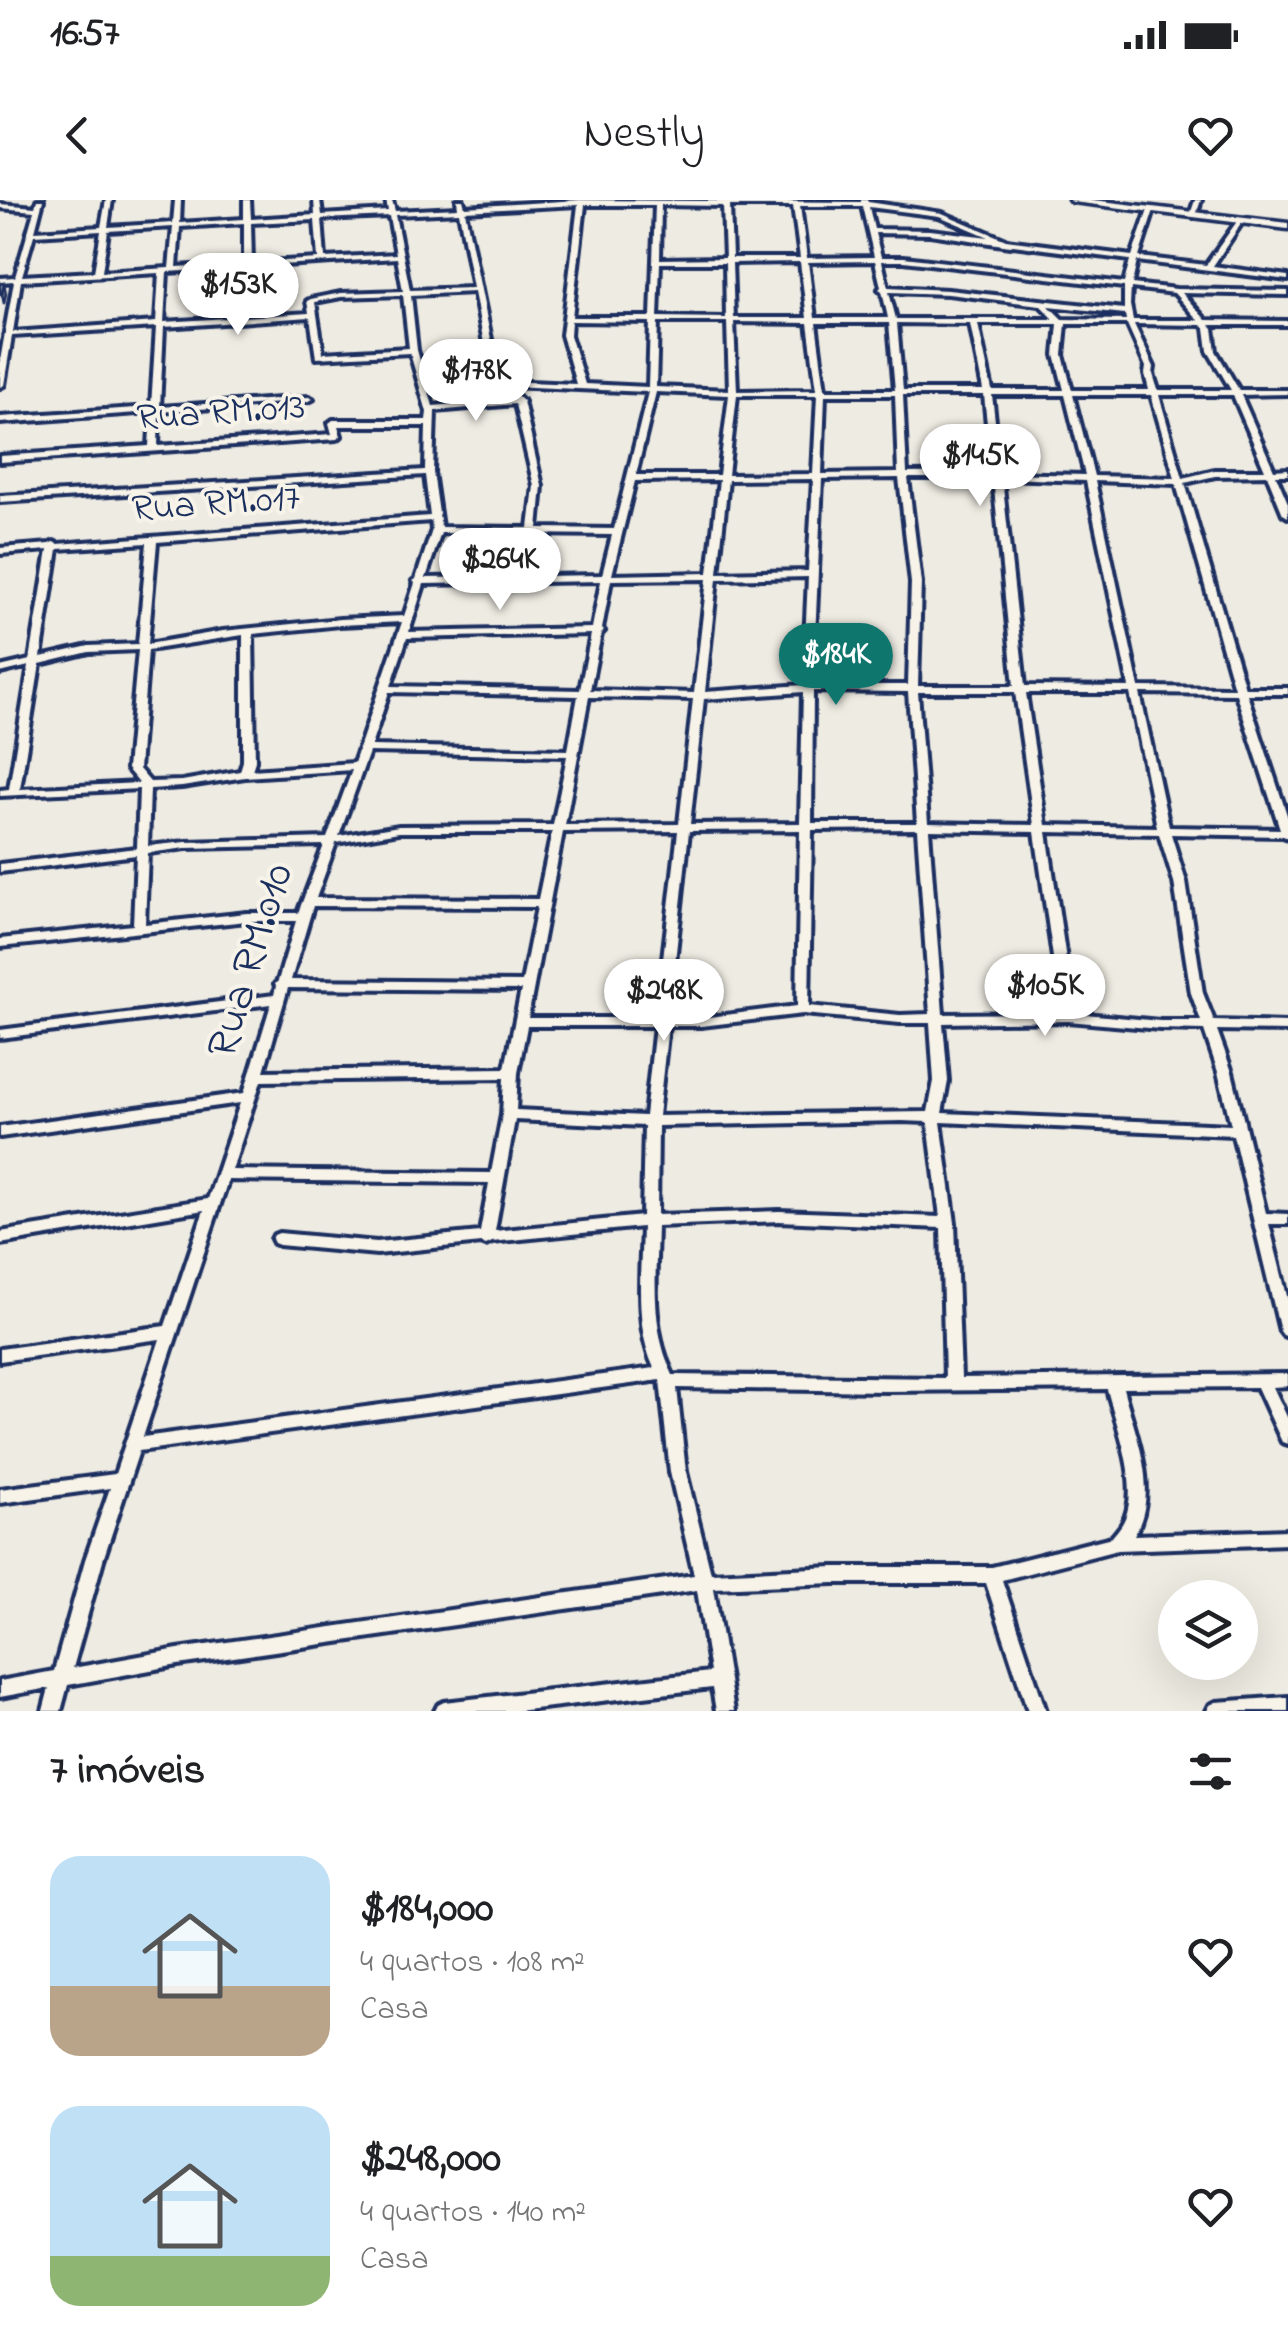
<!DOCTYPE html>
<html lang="pt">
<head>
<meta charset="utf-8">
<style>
	body { margin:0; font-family:"Indie Flower",sans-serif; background:#f6f6f6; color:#202124; height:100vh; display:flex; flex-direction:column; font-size:38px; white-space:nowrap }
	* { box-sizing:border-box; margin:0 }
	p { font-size:32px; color:#757577 }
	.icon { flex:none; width:55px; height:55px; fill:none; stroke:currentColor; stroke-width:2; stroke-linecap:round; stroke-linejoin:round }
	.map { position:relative; height:1511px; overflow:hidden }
	.panel { display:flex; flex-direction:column; background:#fff; flex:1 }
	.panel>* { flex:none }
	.tools { position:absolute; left:1158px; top:1380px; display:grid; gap:20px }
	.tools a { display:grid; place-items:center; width:100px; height:100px; border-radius:50%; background:#fff; box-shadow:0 10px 40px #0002; font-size:50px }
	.price { position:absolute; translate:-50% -85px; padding:0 22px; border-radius:35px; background:#fff; color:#222; font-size:32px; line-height:65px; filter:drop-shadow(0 2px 5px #0008) }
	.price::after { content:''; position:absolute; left:50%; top:60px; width:30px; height:22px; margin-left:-15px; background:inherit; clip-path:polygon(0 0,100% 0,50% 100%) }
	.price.current { background:#0f766e; color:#fff }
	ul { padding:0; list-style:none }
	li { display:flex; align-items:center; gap:30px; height:250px; padding:0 50px }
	li span { display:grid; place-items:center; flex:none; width:280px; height:200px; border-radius:30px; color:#555 }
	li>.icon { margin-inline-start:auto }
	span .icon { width:120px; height:120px; fill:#fffc; stroke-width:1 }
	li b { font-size:42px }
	h2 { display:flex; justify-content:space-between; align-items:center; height:120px; padding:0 50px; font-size:42px }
	.status { display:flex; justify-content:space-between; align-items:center; height:70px; padding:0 50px; background:#fff; direction:ltr }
	.status svg { height:28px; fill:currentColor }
	header { display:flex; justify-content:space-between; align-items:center; height:130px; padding:0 50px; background:#fff; font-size:45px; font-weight:600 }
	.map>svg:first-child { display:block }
</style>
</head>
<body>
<div class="status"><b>16:57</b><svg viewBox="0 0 49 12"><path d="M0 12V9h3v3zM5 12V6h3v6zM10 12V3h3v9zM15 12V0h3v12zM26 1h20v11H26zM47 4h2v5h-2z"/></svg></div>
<header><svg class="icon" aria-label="back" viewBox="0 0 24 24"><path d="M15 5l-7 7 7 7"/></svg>Nestly<svg class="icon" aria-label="heart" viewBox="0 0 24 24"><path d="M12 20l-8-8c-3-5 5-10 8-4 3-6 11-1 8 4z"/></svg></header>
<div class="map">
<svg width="1288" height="1511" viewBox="0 0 1288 1511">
	<rect width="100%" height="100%" fill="#eeebe2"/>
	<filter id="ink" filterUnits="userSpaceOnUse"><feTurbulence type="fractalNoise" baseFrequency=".01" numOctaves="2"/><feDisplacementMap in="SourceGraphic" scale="20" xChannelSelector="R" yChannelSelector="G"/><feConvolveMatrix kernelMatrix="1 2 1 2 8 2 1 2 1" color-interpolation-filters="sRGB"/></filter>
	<g filter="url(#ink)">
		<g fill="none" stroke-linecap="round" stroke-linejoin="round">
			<defs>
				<path id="minor" d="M 37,0 L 43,0 L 35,31 L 101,27 L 106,0 L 112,0 L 108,27 L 173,23 L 175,0 L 181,0 L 180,23 L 244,19 L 244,0 L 250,0 L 251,19 L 315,15 L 314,0 L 320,0 L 322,15 L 388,11 L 386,0 L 392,0 L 395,11 L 458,8 L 457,0 L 463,0 L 465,7 L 579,0 L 861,2 L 861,0 L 867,0 L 868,2 L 942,13 L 1006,40 L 1132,56 L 1148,10 L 1151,8 L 1154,10 L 1139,57 L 1206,65 L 1238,20 L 1242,20 L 1243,21 L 1213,66 L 1288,76 L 1288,80 L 1137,61 L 1132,84 L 1176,89 L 1288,91 L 1288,95 L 1182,93 L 1206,120 L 1288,121 L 1288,125 L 1210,125 L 1213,128 L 1216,151 L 1239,190 L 1288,190 L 1288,194 L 1241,195 L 1274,270 L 1288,269 L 1288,275 L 1276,275 L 1288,303 L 1288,317 L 1283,314 L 1267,275 L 1215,276 L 1185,283 L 1245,488 L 1288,488 L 1288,494 L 1247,494 L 1288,618 L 1288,638 L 1283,636 L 1171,634 L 1186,682 L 1203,793 L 1214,821 L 1288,823 L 1288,831 L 1217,830 L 1232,872 L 1266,1013 L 1288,1014 L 1288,1024 L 1269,1024 L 1288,1100 L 1288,1137 L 1283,1135 L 1280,1131 L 1233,935 L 941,922 L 955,1023 L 961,1178 L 1288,1174 L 1288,1186 L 1273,1187 L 1288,1219 L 1288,1244 L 1282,1242 L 1257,1187 L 1123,1188 C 1135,1235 1161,1290 1134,1335 L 1288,1330 L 1288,1344 L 1117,1350 L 1002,1380 L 1046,1511 L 1028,1511 L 986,1383 L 834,1383 L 714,1388 L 734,1511 L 716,1511 L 712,1488 L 517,1511 L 435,1511 L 438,1505 L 444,1502 L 710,1472 L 697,1390 L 178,1465 L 68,1485 L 61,1511 L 43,1511 L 49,1488 L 0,1497 L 0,1481 L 54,1471 L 85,1360 L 110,1288 L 0,1303 L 0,1289 L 115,1274 L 160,1139 L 0,1161 L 0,1149 L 165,1126 L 204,1010 L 0,1044 L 0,1032 L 208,999 L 240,903 L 0,937 L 0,927 L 244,893 L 271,804 L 0,838 L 0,830 L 274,795 L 276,786 L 275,784 L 278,781 L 296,721 L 247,721 L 0,747 L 0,739 L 133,725 L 136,655 L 0,672 L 0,664 L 137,648 L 139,589 L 0,596 L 0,590 L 9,589 L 29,466 L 0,473 L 0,467 L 30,460 L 48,350 L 0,354 L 0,348 L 50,344 L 54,342 L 58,344 L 430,316 L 425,275 L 0,302 L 0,296 L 425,270 L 426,226 L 338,226 L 341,236 L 337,239 L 0,262 L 0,256 L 149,246 L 151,212 L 0,223 L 0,217 L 151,207 L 156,127 L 12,136 L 4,185 L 0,187 L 0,161 L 14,81 L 0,82 L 0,78 L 15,77 L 34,11 L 0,8 L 0,4 L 35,7 ZM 578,5 L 562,135 L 576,184 L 503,181 L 495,159 L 465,11 ZM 585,5 L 655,5 L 651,117 L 572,117 ZM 661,5 L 723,6 L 725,58 L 660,59 ZM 730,6 L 793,6 L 800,58 L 732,58 ZM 800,6 L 862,6 L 874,57 L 807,58 ZM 869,7 L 939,16 L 989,37 L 930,30 L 874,29 ZM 459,12 L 473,88 L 410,90 L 395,15 ZM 389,16 L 396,54 L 325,58 L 322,19 ZM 315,20 L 318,59 L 252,63 L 251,23 ZM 244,23 L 244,63 L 177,67 L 180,27 ZM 173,27 L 169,68 L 102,72 L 108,31 ZM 101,31 L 94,72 L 22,76 L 34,35 ZM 875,33 L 930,34 L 1010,46 L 1013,45 L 1130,60 L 1124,83 L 904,57 L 881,57 ZM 397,58 L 403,91 L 341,93 L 311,99 L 307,101 L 309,113 L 164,122 L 167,72 ZM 875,61 L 881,87 L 879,89 L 882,91 L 888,118 L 815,118 L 808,62 ZM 882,61 L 904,61 L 1124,87 L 1124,109 L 948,90 L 888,87 ZM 800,62 L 807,118 L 734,118 L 732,63 ZM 660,63 L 725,63 L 726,118 L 658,117 ZM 159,73 L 156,122 L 13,132 L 21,81 ZM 1131,88 L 1174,93 L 1198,120 L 1133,120 L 1130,105 ZM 474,92 L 487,159 L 496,183 L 512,199 L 433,206 L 417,150 L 411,95 ZM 889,92 L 948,94 L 1040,105 L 1054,119 L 896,119 ZM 403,95 L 409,148 L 323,153 L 315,102 L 341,97 ZM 1049,106 L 1125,114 L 1126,120 L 1062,119 ZM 310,117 L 316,158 L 410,153 L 427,212 L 426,220 L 333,220 L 329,223 L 332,234 L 158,246 L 159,212 L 309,201 L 313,199 L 309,197 L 160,207 L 164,127 ZM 571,121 L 650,122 L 648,187 L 585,184 L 570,135 ZM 658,122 L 727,122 L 729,190 L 656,187 ZM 734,122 L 808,123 L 817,190 L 737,191 ZM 816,123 L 889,123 L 895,190 L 825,190 ZM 897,123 L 970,124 L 983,190 L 903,190 ZM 978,124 L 1058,124 L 1055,155 L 1064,190 L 992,190 ZM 1066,124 L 1127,124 L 1146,167 L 1145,174 L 1149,190 L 1072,190 L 1063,155 ZM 1134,124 L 1202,125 L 1205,128 L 1208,151 L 1231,190 L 1158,190 L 1153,174 L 1154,167 ZM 508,186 L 648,192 L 614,329 L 538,328 L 542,286 L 523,201 ZM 656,192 L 729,195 L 719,275 L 636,275 ZM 737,195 L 817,195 L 813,274 L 728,275 ZM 825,195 L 895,195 L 898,273 L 822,274 ZM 903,195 L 984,195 L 992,272 L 907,273 ZM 992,195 L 1065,195 L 1085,275 L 1001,273 ZM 1073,195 L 1151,195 L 1175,278 L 1094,276 ZM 1159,195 L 1233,195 L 1265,270 L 1215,270 L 1183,278 ZM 515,204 L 534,286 L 529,328 L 441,327 L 433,272 L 435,211 ZM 899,278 L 911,383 L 908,485 L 813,485 L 822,279 ZM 908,278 L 993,278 L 1014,486 L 918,486 L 921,383 ZM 1002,278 L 1086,281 L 1129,487 L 1025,486 ZM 813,279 L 808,371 L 718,373 L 728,280 ZM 719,280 L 708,373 L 612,375 L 635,281 ZM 1095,281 L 1176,284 L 1234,488 L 1139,487 ZM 431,321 L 432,330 L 416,379 L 413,381 L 415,383 L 404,416 L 340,419 L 223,431 L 148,444 L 157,342 ZM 441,333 L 612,335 L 602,375 L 426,378 ZM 147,343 L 138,444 L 89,446 L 41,457 L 58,349 ZM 808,377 L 803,485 L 705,492 L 717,379 ZM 707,379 L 694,493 L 590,490 L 601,434 L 604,431 L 602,429 L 611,380 ZM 601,381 L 592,428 L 409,432 L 424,384 ZM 402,422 L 354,563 L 252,570 L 255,561 L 253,434 L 340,425 ZM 591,434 L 580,490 L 391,486 L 407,438 ZM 243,435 L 243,561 L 240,571 L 182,581 L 150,582 L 139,569 L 148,450 ZM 138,450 L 127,569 L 139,583 L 20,589 L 40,464 L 89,452 ZM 813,491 L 908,492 L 917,623 L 812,623 ZM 389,492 L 578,496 L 568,550 L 371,546 ZM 803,492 L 800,623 L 690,624 L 704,499 ZM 918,492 L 1015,492 L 1034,625 L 928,623 ZM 1026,493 L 1130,493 L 1157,627 L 1046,625 ZM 1140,493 L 1236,494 L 1280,629 L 1169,627 ZM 589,497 L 693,499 L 679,624 L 565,625 ZM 369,552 L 567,556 L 553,625 L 399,626 L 339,636 ZM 352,570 L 327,638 L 186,642 L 148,646 L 150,589 L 182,587 L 245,577 ZM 917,629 L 930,814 L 900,815 L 809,806 L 812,630 ZM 800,630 L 797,806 L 701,818 L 669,818 L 689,631 ZM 929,630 L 1035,632 L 1061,813 L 943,814 ZM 678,631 L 656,818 L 528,818 L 563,632 ZM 399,632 L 552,632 L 538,699 L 316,698 L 336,643 ZM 1047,632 L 1159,634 L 1174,682 L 1191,793 L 1201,821 L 1160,821 L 1074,813 ZM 324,645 L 298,713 L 247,713 L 145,724 L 148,653 L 186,648 ZM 313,706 L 537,707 L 522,782 L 291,780 ZM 288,788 L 521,790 L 505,868 L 264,871 ZM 803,814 L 900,823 L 930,823 L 934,881 L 928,912 L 658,916 L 668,826 L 701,826 ZM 1068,821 L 1160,829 L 1204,830 L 1218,872 L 1231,925 L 942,913 L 948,881 L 943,823 ZM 527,826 L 655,826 L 645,916 L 516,910 L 518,873 ZM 504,878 L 502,915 L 491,973 L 232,970 L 261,881 ZM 515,920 L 644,926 L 642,1016 L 495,1031 ZM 902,921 L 928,922 L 940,1017 L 779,1011 L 657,1015 L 658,926 ZM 228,980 L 489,983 L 480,1032 L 377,1042 L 279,1033 L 274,1035 L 272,1039 L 274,1043 L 279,1045 L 377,1054 L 481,1043 L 486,1045 L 492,1042 L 642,1027 C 641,1073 634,1125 654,1168 L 143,1237 ZM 779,1021 L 941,1028 L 945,1178 L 673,1175 C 650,1128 656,1076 657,1026 ZM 660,1180 L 670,1272 L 694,1375 L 178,1449 L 73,1468 L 103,1360 L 139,1251 ZM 677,1188 L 885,1191 L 1107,1189 C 1116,1225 1143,1289 1122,1324 C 1119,1329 1115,1333 1112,1337 L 992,1367 L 834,1367 L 711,1373 L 686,1272 Z
					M 1195,0 L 1201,0 L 1196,15 L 1193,17 L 1190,15 Z
					M 1288,1497 L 1288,1511 L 1207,1511 L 1210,1505 L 1216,1502 Z"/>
				<path id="tertiary" d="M 1069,0 L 1093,0 L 1288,23 L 1288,29 L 1073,2 Z"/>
			</defs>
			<use href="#minor" stroke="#1b2f5e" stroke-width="8"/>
			<use href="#tertiary" stroke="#1b2f5e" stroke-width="7"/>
			<use href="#minor" fill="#f7f3e8" fill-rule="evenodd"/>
			<use href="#tertiary" fill="#f7f3e8" fill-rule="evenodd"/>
		</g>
		<path fill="#828488" stroke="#1b2f5e" stroke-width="2.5" d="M 4,83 L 6,93 L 4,104 L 2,94 Z"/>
		<path fill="#babdc2" stroke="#1b2f5e" stroke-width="2.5" d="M 4,83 L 2,94 L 0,94 L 0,84 Z"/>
	</g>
	<g text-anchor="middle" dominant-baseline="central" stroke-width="8" stroke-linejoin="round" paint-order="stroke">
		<g font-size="38" fill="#1b2f5e" stroke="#f7f3e8">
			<text transform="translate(221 214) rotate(-4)">Rua RM.013</text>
			<text transform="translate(216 305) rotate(-4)">Rua RM.017</text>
		</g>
		<g font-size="45" fill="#1b2f5e" stroke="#f7f3e8">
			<text transform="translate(252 761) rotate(-73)">Rua RM.010</text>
		</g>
	</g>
</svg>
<div class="tools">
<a><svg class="icon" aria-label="layers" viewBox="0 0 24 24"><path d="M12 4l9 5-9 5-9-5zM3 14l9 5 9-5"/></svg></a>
</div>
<b class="price" style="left:238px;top:138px">$153K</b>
<b class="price" style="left:476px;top:224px">$178K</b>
<b class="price" style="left:980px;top:309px">$145K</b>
<b class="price" style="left:500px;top:413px">$264K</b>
<b class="price current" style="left:836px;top:508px">$184K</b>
<b class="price" style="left:1045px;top:839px">$105K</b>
<b class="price" style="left:664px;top:844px">$248K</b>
</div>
<section class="panel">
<h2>7 imóveis<svg class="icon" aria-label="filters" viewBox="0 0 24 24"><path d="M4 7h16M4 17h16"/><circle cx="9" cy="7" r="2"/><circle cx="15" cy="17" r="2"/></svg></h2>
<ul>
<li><span style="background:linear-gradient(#bfe0f5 65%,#b9a48a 0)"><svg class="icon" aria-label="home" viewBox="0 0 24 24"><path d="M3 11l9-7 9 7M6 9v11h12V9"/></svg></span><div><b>$184,000</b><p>4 quartos · 108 m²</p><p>Casa</p></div><svg class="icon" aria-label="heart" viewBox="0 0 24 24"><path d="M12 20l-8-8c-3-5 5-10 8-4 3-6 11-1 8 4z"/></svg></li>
<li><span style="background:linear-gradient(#bfe0f5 75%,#8fb573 0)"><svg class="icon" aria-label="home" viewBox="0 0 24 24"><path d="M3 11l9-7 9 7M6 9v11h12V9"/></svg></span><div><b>$248,000</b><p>4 quartos · 140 m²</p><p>Casa</p></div><svg class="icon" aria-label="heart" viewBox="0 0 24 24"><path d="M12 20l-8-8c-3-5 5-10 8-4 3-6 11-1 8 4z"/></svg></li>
</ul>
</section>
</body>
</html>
